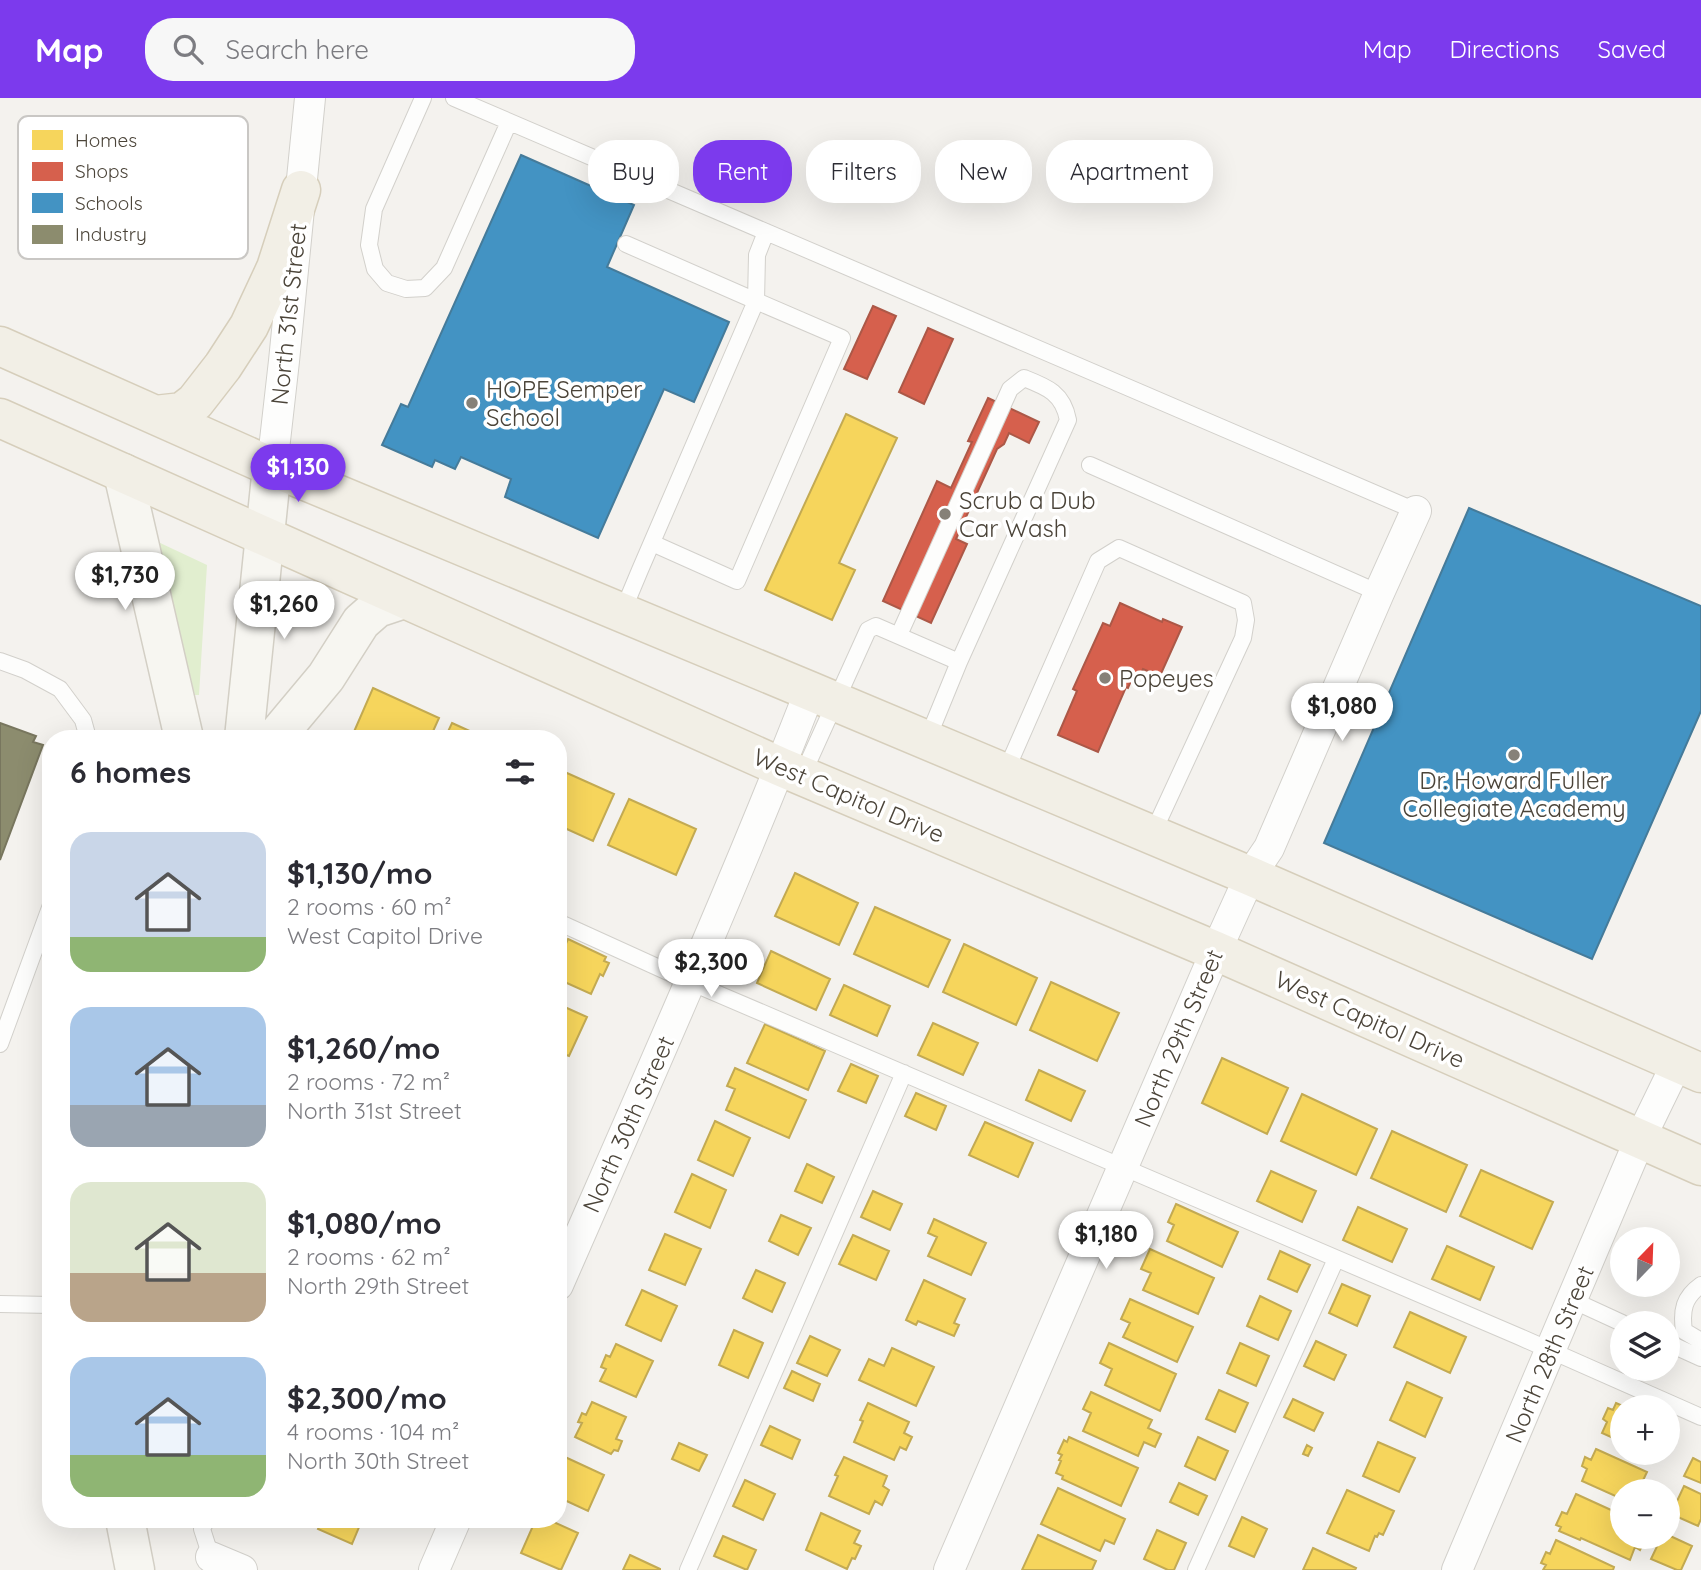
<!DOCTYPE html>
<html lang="en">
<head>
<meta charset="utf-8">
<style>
	body { margin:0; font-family:Quicksand,sans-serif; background:#f7f7f7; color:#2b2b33; height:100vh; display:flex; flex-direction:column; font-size:26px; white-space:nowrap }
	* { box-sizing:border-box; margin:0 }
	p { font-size:23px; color:#7c7c81 }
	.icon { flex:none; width:38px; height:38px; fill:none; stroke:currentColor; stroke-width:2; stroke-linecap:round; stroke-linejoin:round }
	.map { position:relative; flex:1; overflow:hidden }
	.sheet { position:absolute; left:42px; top:632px; width:525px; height:798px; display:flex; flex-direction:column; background:#fff; border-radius:28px; box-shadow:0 7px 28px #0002 }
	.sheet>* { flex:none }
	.top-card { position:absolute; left:588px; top:42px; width:665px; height:63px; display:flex; gap:14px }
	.needle { width:46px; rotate:23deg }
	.controls { position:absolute; left:1610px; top:1129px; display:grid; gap:14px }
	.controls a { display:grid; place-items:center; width:70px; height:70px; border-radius:50%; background:#fff; box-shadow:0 7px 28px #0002; font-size:35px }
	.price { position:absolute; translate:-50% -60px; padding:0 16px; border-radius:24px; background:#fff; color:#222; font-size:23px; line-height:46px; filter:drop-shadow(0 2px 4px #0008) }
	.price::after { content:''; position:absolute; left:50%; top:42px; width:21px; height:16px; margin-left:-10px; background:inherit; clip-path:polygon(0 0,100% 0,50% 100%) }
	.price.selected { background:#7c3aed; color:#fff }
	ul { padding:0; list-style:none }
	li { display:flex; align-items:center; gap:21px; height:175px; padding:0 28px }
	li span { display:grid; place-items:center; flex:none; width:196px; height:140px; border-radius:21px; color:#555 }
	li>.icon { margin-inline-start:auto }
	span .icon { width:84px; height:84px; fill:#fffc; stroke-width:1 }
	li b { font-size:30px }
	h2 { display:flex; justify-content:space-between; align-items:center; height:84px; padding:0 28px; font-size:30px }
	.chip { padding:0 24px; border-radius:28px; background:#fff; box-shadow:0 7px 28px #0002; font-size:24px; line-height:63px }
	.chip.selected { background:#7c3aed; color:#fff }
	header { display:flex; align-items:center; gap:42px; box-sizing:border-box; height:98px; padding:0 35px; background:#7c3aed; color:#fff }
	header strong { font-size:33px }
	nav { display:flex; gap:38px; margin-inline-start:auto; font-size:24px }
	.search { width:490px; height:63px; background:#f7f7f7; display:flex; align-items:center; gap:18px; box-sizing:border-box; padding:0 24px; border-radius:28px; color:#7c7c81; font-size:26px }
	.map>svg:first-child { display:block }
</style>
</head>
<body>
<header>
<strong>Map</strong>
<div class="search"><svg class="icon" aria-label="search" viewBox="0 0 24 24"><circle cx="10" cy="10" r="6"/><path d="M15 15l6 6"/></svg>Search here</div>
<nav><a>Map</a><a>Directions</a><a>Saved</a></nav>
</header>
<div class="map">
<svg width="1701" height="1472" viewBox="0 0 1701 1472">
	<rect width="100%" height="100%" fill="#f4f2ee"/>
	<path fill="#e1eecf" d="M 156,443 L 207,467 L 199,597 L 195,597 Z"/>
	<path fill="#f6d55c" stroke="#c3aa52" stroke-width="2" d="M 846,316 L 897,340 L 839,465 L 855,472 L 832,522 L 765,492 Z
		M 373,590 L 439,620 L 430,640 L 363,640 L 353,636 Z
		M 452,625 L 485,640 L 445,640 Z
		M 558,671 L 614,696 L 593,743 L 558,727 Z
		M 629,701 L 696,731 L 676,777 L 608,747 Z
		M 795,775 L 858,805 L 839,847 L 775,818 Z
		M 875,809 L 950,842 L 928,889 L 854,856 Z
		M 568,841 L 606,859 L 604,863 L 609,865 L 603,878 L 600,876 L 591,896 L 558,881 L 558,853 L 562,855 Z
		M 964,846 L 1037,880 L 1016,927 L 943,894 Z
		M 771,853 L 830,881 L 816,912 L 757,885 Z
		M 1051,884 L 1119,915 L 1097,963 L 1030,932 Z
		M 844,887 L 890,908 L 877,938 L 830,917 Z
		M 558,906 L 587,919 L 569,958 L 558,954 Z
		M 933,925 L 978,945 L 963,977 L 918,957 Z
		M 765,926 L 825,953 L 808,992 L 747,965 Z
		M 1222,960 L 1288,990 L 1267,1036 L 1202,1005 Z
		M 851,966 L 878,978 L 866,1005 L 838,993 Z
		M 735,970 L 806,1002 L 789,1040 L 726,1012 L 735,991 L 727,988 Z
		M 1039,972 L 1085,993 L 1071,1023 L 1026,1002 Z
		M 916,995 L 946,1008 L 936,1032 L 905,1018 Z
		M 1302,996 L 1377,1031 L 1356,1077 L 1281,1043 Z
		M 715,1023 L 750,1040 L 733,1078 L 698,1062 Z
		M 985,1024 L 1033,1045 L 1018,1079 L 969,1057 Z
		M 1392,1033 L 1467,1067 L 1446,1114 L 1371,1080 Z
		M 807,1066 L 834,1079 L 822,1105 L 795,1093 Z
		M 1481,1072 L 1553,1104 L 1532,1151 L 1460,1118 Z
		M 1271,1073 L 1316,1093 L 1302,1124 L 1257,1103 Z
		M 692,1076 L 726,1092 L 710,1130 L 675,1114 Z
		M 873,1093 L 902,1106 L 890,1132 L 861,1119 Z
		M 1176,1106 L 1238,1134 L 1222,1169 L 1167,1143 L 1174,1127 L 1168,1124 Z
		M 1358,1109 L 1407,1131 L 1392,1164 L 1343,1142 Z
		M 781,1117 L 811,1130 L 798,1157 L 769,1143 Z
		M 934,1121 L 986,1145 L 971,1177 L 928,1158 L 937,1139 L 928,1135 Z
		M 665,1136 L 701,1151 L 685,1187 L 649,1172 Z
		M 853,1137 L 889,1153 L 876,1182 L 839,1166 Z
		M 1447,1148 L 1494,1169 L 1480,1202 L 1432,1181 Z
		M 1150,1151 L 1214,1180 L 1198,1216 L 1143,1192 L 1151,1175 L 1141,1171 Z
		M 1280,1153 L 1310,1167 L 1297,1194 L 1268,1181 Z
		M 756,1172 L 785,1185 L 772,1214 L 743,1200 Z
		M 924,1182 L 965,1201 L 954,1225 L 959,1227 L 954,1238 L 918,1223 L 916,1227 L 906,1222 Z
		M 1342,1186 L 1370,1198 L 1357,1228 L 1329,1215 Z
		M 642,1192 L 677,1208 L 661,1243 L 626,1227 Z
		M 1260,1198 L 1291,1213 L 1278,1242 L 1247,1228 Z
		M 1130,1201 L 1193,1229 L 1177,1264 L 1123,1239 L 1130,1225 L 1121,1221 Z
		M 1410,1214 L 1466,1239 L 1450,1275 L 1394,1249 Z
		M 734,1232 L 763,1245 L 748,1280 L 719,1267 Z
		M 810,1238 L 840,1252 L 827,1278 L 797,1265 Z
		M 1316,1243 L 1346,1257 L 1334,1282 L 1304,1268 Z
		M 1109,1245 L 1176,1276 L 1160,1313 L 1105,1287 L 1112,1271 L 1100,1265 Z
		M 1240,1245 L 1269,1258 L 1256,1288 L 1227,1275 Z
		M 616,1246 L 653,1263 L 636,1299 L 600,1283 L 606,1271 L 601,1269 L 606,1257 L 610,1259 Z
		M 892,1250 L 934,1269 L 916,1308 L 859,1282 L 869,1261 L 884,1268 Z
		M 792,1273 L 820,1286 L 813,1303 L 784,1290 Z
		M 1407,1284 L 1442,1300 L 1425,1339 L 1390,1322 Z
		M 1219,1292 L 1248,1305 L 1235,1334 L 1206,1321 Z
		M 1091,1294 L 1152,1322 L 1148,1330 L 1161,1336 L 1155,1349 L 1144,1344 L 1138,1358 L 1083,1333 L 1091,1315 L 1083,1311 Z
		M 1293,1301 L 1323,1315 L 1314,1333 L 1284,1319 Z
		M 592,1304 L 626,1319 L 616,1341 L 622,1343 L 618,1353 L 614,1352 L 611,1356 L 575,1339 L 582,1325 L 578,1324 L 582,1315 L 586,1317 Z
		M 868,1305 L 909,1324 L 904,1335 L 912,1339 L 906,1352 L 900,1349 L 894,1362 L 854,1344 L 863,1323 L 860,1322 Z
		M 1616,1305 L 1625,1309 L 1622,1309 L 1622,1344 L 1602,1335 L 1607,1324 L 1603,1321 L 1608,1310 L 1613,1312 Z
		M 770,1328 L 800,1342 L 792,1361 L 761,1347 Z
		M 1069,1339 L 1138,1370 L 1121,1408 L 1062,1381 L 1063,1378 L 1056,1375 L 1061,1363 L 1059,1362 L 1062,1357 L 1058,1355 L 1064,1342 L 1067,1344 Z
		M 1198,1339 L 1228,1353 L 1215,1382 L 1185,1368 Z
		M 1378,1344 L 1415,1360 L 1399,1394 L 1363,1378 Z
		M 679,1345 L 707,1357 L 699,1373 L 672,1361 Z
		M 1307,1347 L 1312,1350 L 1308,1358 L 1303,1356 Z
		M 1596,1351 L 1647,1374 L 1638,1393 L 1622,1393 L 1622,1401 L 1582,1383 L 1587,1371 L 1582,1368 L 1585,1359 L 1591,1362 Z
		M 565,1359 L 604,1377 L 588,1413 L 558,1399 L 558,1375 Z
		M 844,1359 L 887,1378 L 883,1388 L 889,1392 L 882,1407 L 875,1403 L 869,1416 L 829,1398 L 838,1378 L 835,1377 Z
		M 1693,1360 L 1701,1364 L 1701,1385 L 1684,1378 Z
		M 745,1382 L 775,1396 L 763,1422 L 733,1408 Z
		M 1179,1385 L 1207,1398 L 1198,1417 L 1170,1404 Z
		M 1684,1388 L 1701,1396 L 1701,1421 L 1698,1428 L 1671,1416 Z
		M 1058,1390 L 1125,1421 L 1114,1446 L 1105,1442 L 1100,1453 L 1041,1426 Z
		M 1347,1392 L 1394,1413 L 1383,1437 L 1379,1435 L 1377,1439 L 1375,1438 L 1369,1453 L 1327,1435 Z
		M 1576,1396 L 1622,1417 L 1622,1438 L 1646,1439 L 1640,1452 L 1635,1449 L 1630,1462 L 1581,1440 L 1580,1442 L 1559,1433 L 1561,1429 L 1556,1427 L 1562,1414 L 1567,1416 Z
		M 821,1415 L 860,1433 L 854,1445 L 861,1448 L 855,1461 L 852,1460 L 847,1471 L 806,1452 Z
		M 1242,1419 L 1267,1431 L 1254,1459 L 1229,1448 Z
		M 322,1421 L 368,1421 L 367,1425 L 362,1422 L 352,1446 L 318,1431 Z
		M 536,1421 L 547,1421 L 578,1435 L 561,1472 L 521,1455 Z
		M 1157,1432 L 1186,1445 L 1174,1472 L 1168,1472 L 1144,1461 Z
		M 1038,1437 L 1096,1463 L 1092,1472 L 1022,1472 Z
		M 1668,1437 L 1692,1448 L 1681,1472 L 1677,1472 L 1651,1461 L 1662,1438 L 1668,1438 Z
		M 723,1438 L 756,1452 L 747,1472 L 714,1458 Z
		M 1556,1442 L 1614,1469 L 1613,1472 L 1543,1472 L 1546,1467 L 1541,1465 L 1546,1454 L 1550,1456 Z
		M 1313,1450 L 1356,1470 L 1355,1472 L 1303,1472 Z
		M 630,1457 L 660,1471 L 660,1472 L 623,1472 Z"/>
	<path fill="#d6604d" stroke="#ac5847" stroke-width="2" d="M 873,208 L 896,218 L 867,281 L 844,271 Z
		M 928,230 L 953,241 L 924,306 L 899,294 Z
		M 988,300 L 1039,324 L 1029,345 L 1009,335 L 1004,346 L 997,351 L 956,441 L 967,446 L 931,525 L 883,503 L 937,383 L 951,390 L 972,344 L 968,343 Z
		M 1120,505 L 1162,524 L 1163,521 L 1182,529 L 1160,578 L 1143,571 L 1140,578 L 1134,576 L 1128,590 L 1126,589 L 1098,654 L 1058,637 L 1077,593 L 1073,591 L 1103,525 L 1110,528 Z"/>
	<path fill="#4393c3" stroke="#457b9a" stroke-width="2" d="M 521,57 L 634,107 L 607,169 L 729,224 L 694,304 L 664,291 L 598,440 L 505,399 L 511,381 L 461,359 L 455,371 L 435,362 L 432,369 L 382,347 L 401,306 L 408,309 Z
		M 1469,410 L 1701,508 L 1701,613 L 1592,861 L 1324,745 Z"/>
	<path fill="#8c8c6e" stroke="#78765e" stroke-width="2" d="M 0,625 L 36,638 L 33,644 L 43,647 L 0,762 Z"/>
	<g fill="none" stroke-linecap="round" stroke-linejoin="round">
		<defs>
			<path id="service" d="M 423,0 L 374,111 L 369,147 L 375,171 L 387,185 L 406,191 L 425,190 L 444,170 L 509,24
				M 454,0 L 1416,413
				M 626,146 L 756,203 L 757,157 L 766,134
				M 1090,367 L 1379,495
				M 622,515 L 640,472 L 756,203 L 842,240 L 737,483 L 652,445
				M 899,537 L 1010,291 L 1024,280 C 1047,289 1063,295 1068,322 L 959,564
				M 0,563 L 25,572 L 60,591 L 83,622 L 88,640
				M 1005,675 L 1098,463 L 1119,450 L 1243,505 L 1246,522 L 1243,540 L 1152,737
				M 802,678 L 868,532 L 876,528 L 959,564 L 927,642
				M 558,824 L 690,884 L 1520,1239 L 1701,1319
				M 0,946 L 51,807
				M 1701,1187 C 1684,1199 1681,1212 1684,1233 L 1701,1243
				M 1572,1202 L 1622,1225
				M 0,1206 L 51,1207
				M 1668,1245 L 1701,1260
				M 207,1421 L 202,1431 L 211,1459
				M 688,1472 L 904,975
				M 1196,1472 L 1336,1161"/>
			<path id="minor" d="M 272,369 L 284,263 L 310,0
				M 558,1187 C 644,990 732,793 810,593
				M 211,1459 L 242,1472
				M 434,1472 L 456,1421
				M 949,1472 L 1216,853 L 1250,778 L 1269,750 L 1379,495 L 1416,413
				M 1457,1472 L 1640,1041 L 1677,965"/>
			<path id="secondary" d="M 123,375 L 184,640
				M 244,640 L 272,369
				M 275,640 L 326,579 L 361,524 L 377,510 L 404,501
				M 125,1421 L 135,1472"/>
			<path id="primary" d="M 0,248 L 272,369 L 810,593 L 1250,778 L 1701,975
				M 155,317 L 182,314 L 195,304 L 223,268 L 249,228 L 276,170 L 301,92
				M 0,320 L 781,669 L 1216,853 L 1701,1068"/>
		</defs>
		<use href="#service" stroke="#d2d0cb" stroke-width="18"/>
		<use href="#minor" stroke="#d2d0cb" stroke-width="32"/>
		<use href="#secondary" stroke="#d3cfc5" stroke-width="41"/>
		<use href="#primary" stroke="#d6cebb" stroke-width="41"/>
		<use href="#service" stroke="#fdfdfc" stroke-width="16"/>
		<use href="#minor" stroke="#fdfdfc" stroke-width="30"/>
		<use href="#secondary" stroke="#f7f6f1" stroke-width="38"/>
		<use href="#primary" stroke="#f2efe6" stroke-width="38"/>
	</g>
	<g fill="#868178" stroke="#fff" stroke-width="2.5">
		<circle cx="472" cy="305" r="7"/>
		<circle cx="945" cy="416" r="7"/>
		<circle cx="1105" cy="580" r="7"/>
		<circle cx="1514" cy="657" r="7"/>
	</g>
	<g text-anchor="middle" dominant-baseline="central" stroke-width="7" stroke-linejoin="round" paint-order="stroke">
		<g font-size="24" fill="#4b4439" stroke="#fff">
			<text transform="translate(288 216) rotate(-84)">North 31st Street</text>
			<text transform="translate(849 697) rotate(23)">West Capitol Drive</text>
			<text transform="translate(1370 921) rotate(24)">West Capitol Drive</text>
			<text transform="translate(1178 940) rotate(-67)">North 29th Street</text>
			<text transform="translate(628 1026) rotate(-66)">North 30th Street</text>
			<text transform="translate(1549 1256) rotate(-67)">North 28th Street</text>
		</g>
		<g font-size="24" fill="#4b4439" stroke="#fff" text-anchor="start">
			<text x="486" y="291">HOPE Semper<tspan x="486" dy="28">School</tspan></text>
			<text x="959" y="402">Scrub a Dub<tspan x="959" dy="28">Car Wash</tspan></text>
			<text x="1119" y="580">Popeyes</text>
			<text x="1514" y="682" text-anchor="middle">Dr. Howard Fuller<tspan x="1514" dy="28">Collegiate Academy</tspan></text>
		</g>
	</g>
	<rect x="18" y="18" width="230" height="143" rx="10" fill="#fff" stroke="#c9c7c4" stroke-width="2"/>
	<rect x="32" y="32" width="31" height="20" fill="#f6d55c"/>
	<rect x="32" y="64" width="31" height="19" fill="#d6604d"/>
	<rect x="32" y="95" width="31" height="20" fill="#4393c3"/>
	<rect x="32" y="127" width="31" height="19" fill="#8c8c6e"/>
	<g font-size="19" fill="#4b4439">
		<text x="75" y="49">Homes</text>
		<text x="75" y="80">Shops</text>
		<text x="75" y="112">Schools</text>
		<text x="75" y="143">Industry</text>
	</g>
</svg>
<div class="controls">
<a><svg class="needle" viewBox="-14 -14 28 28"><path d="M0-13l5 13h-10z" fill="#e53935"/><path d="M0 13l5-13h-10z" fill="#7c7c81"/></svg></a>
<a><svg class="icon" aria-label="layers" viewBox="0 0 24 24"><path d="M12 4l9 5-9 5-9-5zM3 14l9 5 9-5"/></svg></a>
<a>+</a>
<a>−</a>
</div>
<b class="price selected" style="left:298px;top:406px">$1,130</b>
<b class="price" style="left:125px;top:514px">$1,730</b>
<b class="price" style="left:284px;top:543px">$1,260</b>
<b class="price" style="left:1342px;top:645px">$1,080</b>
<b class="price" style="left:711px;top:901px">$2,300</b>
<b class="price" style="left:1106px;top:1173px">$1,180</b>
<div class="top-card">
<a class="chip">Buy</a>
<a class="chip selected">Rent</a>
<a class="chip">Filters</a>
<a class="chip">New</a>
<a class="chip">Apartment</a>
</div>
<section class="sheet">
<h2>6 homes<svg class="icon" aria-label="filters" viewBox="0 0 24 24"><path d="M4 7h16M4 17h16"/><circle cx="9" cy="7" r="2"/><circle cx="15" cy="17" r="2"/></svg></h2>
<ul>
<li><span style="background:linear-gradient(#c9d6e8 75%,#8fb573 0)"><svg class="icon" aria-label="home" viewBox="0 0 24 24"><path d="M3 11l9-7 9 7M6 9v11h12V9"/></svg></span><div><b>$1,130/mo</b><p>2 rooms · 60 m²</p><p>West Capitol Drive</p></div></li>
<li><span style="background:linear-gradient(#a9c7e8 70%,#9aa5b1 0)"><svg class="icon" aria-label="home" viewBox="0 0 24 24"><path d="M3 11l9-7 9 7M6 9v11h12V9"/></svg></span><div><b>$1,260/mo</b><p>2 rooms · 72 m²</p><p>North 31st Street</p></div></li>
<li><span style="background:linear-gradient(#dfe7d0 65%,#b9a48a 0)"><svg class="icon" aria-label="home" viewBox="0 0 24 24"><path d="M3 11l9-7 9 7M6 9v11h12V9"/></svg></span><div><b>$1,080/mo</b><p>2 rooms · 62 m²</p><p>North 29th Street</p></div></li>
<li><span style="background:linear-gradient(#a9c7e8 70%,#8fb573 0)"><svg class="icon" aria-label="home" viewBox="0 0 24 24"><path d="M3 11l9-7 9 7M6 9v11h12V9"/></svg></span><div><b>$2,300/mo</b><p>4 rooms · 104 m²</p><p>North 30th Street</p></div></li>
</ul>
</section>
</div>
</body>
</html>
